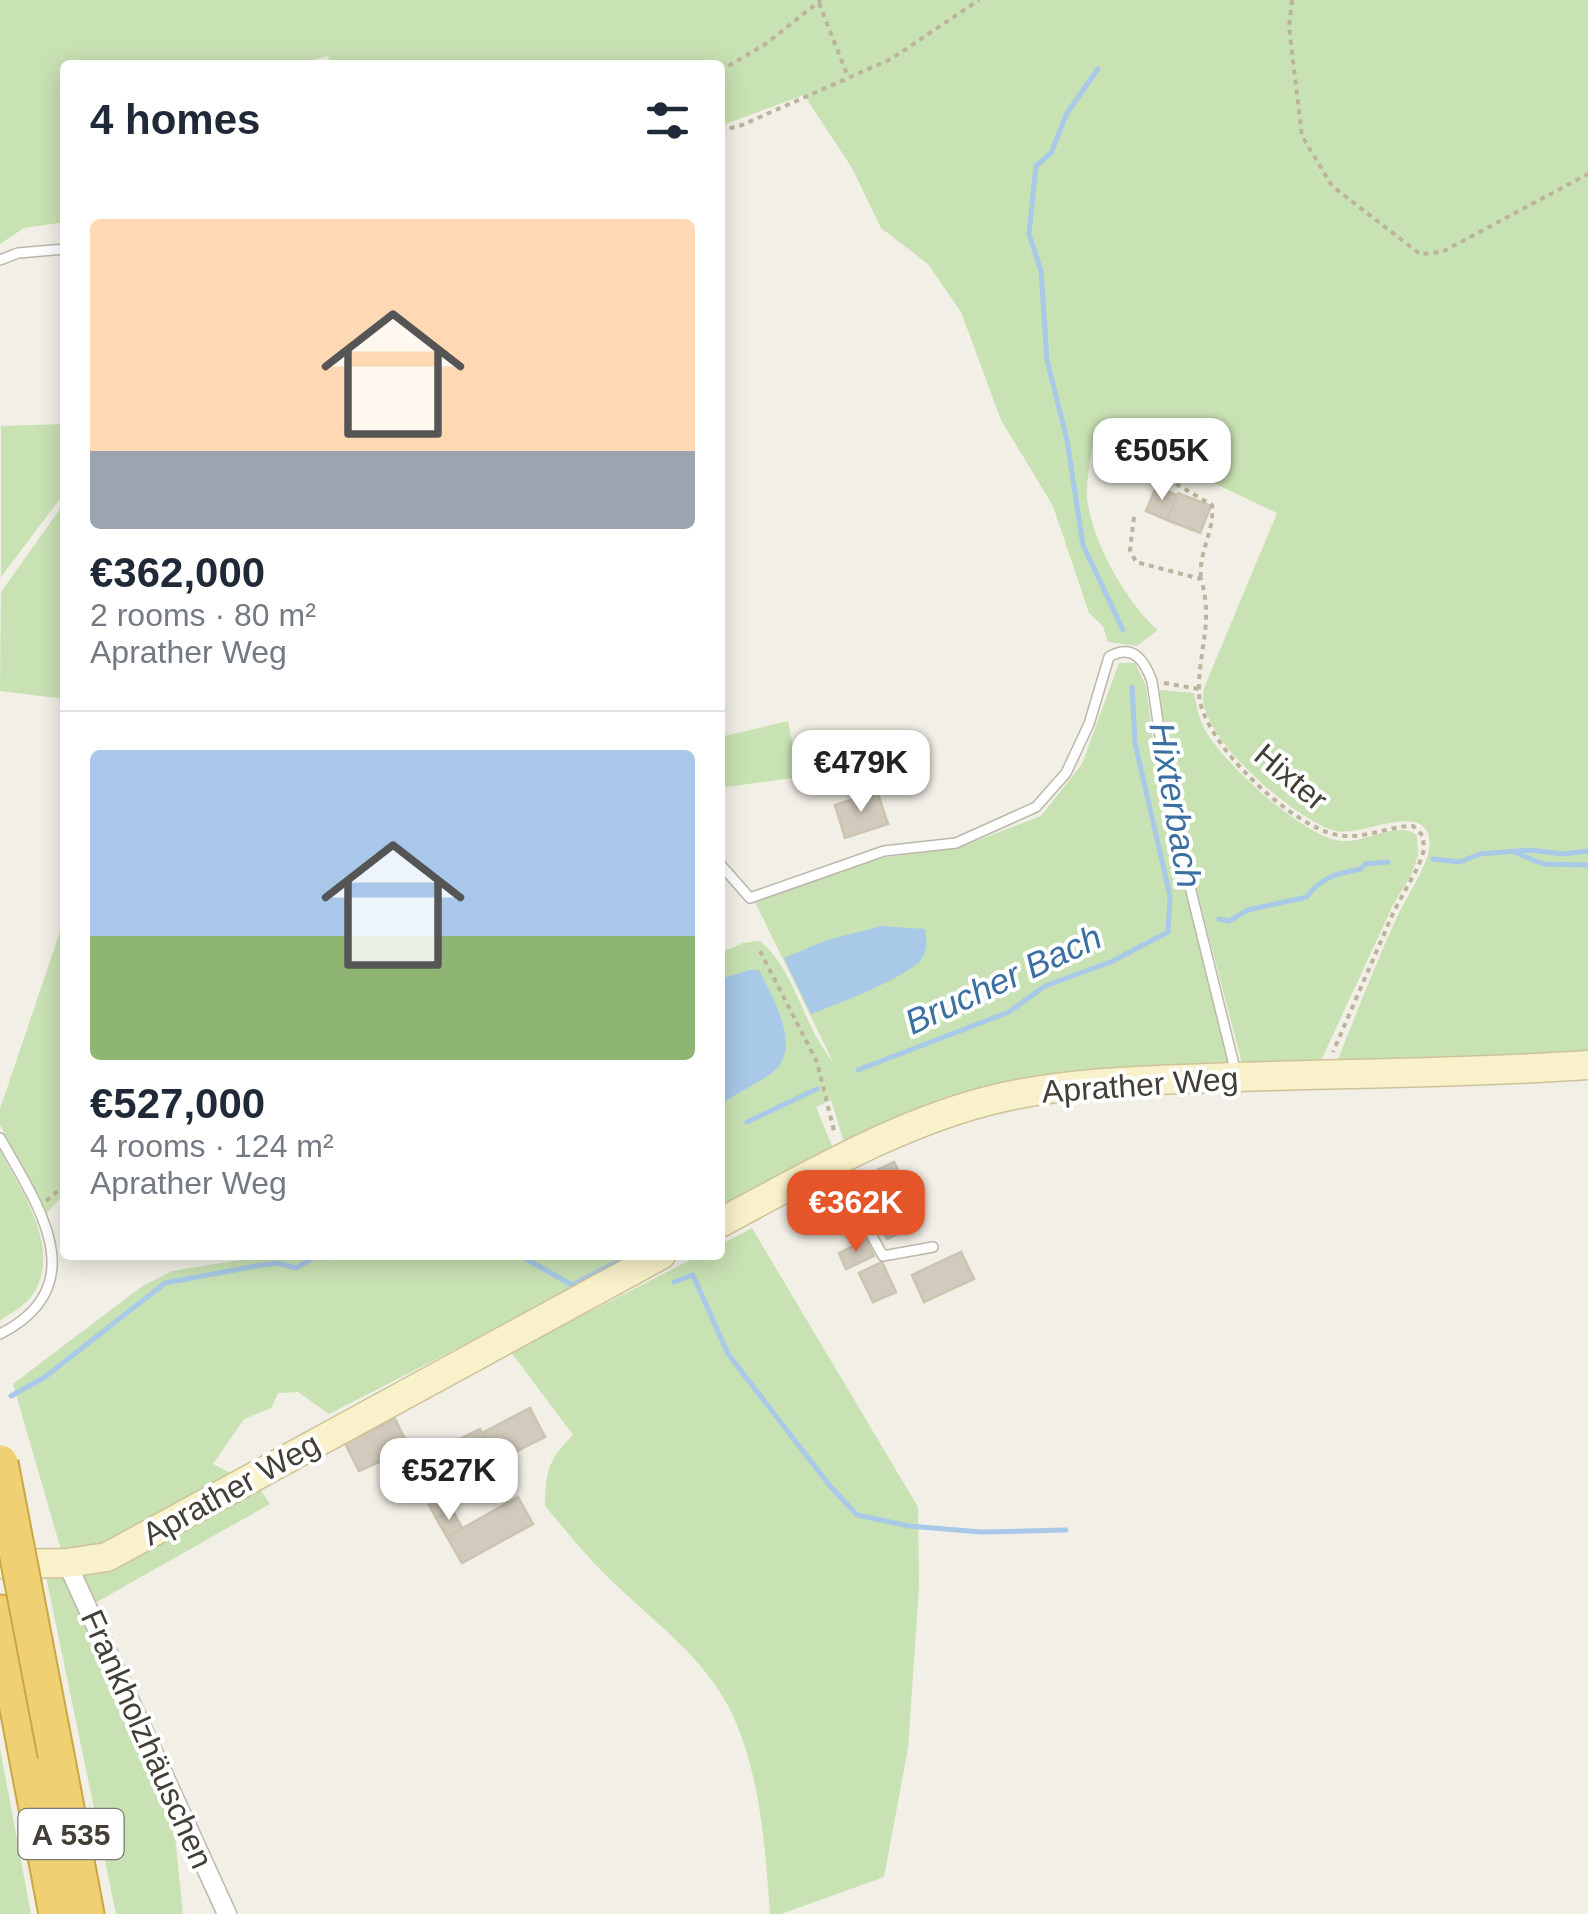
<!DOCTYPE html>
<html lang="en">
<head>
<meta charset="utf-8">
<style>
	body { margin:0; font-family:Arial,sans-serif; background:#f2f2f3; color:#1f2937; height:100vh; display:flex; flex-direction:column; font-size:38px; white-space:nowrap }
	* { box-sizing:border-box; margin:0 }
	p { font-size:32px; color:#747a83 }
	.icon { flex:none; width:55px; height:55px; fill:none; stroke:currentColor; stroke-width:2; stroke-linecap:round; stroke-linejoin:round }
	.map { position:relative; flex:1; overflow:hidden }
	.panel { position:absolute; left:60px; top:60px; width:665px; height:1200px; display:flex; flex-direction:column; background:#fff; border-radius:10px; box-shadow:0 5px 25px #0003 }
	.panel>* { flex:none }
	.price { position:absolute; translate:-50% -85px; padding:0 22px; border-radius:20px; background:#fff; color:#222; font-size:32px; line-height:65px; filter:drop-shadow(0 2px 5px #0008) }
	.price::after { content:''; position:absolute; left:50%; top:60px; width:30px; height:22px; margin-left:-15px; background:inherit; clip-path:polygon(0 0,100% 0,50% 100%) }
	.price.on { background:#e4562a; color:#fff }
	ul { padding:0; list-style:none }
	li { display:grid; align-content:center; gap:20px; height:530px; padding:0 30px }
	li+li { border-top:2px solid #e0e1e3 }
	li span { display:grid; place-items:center; height:310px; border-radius:10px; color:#555 }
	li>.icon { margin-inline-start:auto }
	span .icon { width:180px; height:180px; fill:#fffc; stroke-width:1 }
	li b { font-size:42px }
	h2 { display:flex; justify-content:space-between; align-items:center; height:120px; padding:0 30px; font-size:42px }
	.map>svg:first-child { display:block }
</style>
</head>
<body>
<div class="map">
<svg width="1588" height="1914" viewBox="0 0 1588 1914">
	<rect width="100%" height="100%" fill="#f1efe6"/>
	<path fill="#c9e2b3" d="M 0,0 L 1588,0 L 1588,1052 L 1336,1064 C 1356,1015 1375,965 1397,917 C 1407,896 1421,876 1428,855 C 1430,850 1430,838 1428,833 C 1415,805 1360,837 1336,831 C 1297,822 1191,732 1204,688 L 1277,513 L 1095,427 C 1092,448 1088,470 1087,491 C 1086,532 1127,605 1158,630 L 1137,646 L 1108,642 L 1103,626 L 1089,613 L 1053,506 L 1001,420 L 961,312 L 928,264 L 881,228 L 852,168 L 804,95 L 720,126 L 720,65 L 331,65 L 328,56 L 295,65 L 65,65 L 65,222 L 24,228 L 0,244 Z
		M 65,424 L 65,492 L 1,577 L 1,426 Z
		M 65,502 L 65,699 L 0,691 L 1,592 Z
		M 1119,663 L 1135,663 L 1146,686 L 1159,786 L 1230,1068 C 1159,1070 1085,1064 1016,1080 C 957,1093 900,1119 844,1142 L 831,1100 L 816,1107 L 835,1153 L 720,1213 L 720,1106 L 734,1094 L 776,1070 L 749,970 L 720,979 L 720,953 L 743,943 L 760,941 C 796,971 803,1027 833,1062 L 755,902 L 876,859 L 963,846 L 1041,816 L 1082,764 Z
		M 1160,690 L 1194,693 C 1196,703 1198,714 1202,724 C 1216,758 1305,839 1342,841 C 1365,843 1398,820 1417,835 L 1418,856 L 1411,875 L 1393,905 L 1319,1065 L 1243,1067 L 1192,872 L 1161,721 Z
		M 788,721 L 799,777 L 720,788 L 720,737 Z
		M 65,917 L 65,1192 L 47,1213 L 0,1125 L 0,1109 Z
		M 0,1151 C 22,1191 64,1252 31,1297 C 24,1306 9,1314 0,1321 Z
		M 752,1228 L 918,1507 L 919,1587 L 908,1748 L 884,1877 L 781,1914 L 770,1914 C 765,1847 761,1780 734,1718 C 707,1657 651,1621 606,1575 C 584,1554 565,1529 545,1506 C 546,1470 548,1460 573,1435 L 511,1352 L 700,1255 L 720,1255 L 720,1245 Z
		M 271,1255 L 640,1255 L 329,1414 L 298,1392 L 278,1393 L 271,1408 L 244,1419 L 213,1464 L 258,1487 L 270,1504 L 95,1603 L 172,1807 L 183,1914 L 116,1914 L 45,1572 L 62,1553 L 13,1384 L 141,1287 L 172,1271 Z
		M 0,1748 L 31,1914 L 0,1914 Z"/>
	<path fill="#a8c9e8" d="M 882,926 L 925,929 C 927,940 928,950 921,960 C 907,977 834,1006 811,1014 L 784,958 L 827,940 Z
		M 749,970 L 759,970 C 771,996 804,1047 773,1072 C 757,1085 736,1092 720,1106 L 720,979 Z"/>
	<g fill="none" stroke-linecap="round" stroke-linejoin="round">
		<path stroke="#a8c9e8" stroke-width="5" d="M 1098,69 L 1067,113 L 1051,153 L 1036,166 L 1029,234 L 1041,271 L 1047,360 L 1067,440 L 1083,545 L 1123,630
			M 1514,852 L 1543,864 L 1588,865
			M 1433,859 L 1460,862 L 1480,854 L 1530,850 L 1563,854 L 1588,851
			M 1219,919 L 1229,921 L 1248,910 L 1307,897 C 1320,877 1339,873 1361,869 L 1365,864 L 1388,862
			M 858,1070 L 1009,1012 L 1045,986 L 1113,961 L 1168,932 L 1170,896 L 1135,743 L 1132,687
			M 747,1122 L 817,1089
			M 519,1255 L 572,1285 L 621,1260
			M 674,1282 L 693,1275 L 728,1354 L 830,1486 L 857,1515 L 909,1526 L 981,1532 L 1066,1530
			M 11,1396 L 45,1377 L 165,1283 L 256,1266 L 277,1263 L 296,1268 L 313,1258 L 439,1255"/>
	</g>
	<path fill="#d2cbbd" stroke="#ccc3b1" stroke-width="2.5" d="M 1156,487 L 1177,495 L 1167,520 L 1146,511 Z
		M 1178,493 L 1211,506 L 1200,533 L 1167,520 Z
		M 877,791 L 888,824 L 845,838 L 835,805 Z
		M 894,1162 L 907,1187 L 867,1207 L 855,1181 Z
		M 895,1214 L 904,1231 L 887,1239 L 878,1222 Z
		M 866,1240 L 874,1256 L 846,1269 L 839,1253 Z
		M 961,1252 L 974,1279 L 924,1302 L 912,1275 Z
		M 882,1262 L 896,1292 L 873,1302 L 859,1273 Z
		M 530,1408 L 545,1437 L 497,1461 L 482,1433 Z
		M 395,1419 L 414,1457 L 386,1471 L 381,1461 L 359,1471 L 345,1443 Z
		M 480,1429 L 492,1453 L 449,1476 L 436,1451 Z
		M 442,1497 L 450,1511 L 436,1518 L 429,1505 Z
		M 518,1497 L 533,1524 L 462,1563 L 447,1537 Z
		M 452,1509 L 462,1528 L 447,1537 L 436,1518 Z"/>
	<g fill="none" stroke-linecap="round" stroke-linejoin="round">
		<defs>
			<path id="lane" d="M 0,260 L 18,253 L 65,249
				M 720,864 L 750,898 L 884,851 L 956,843 L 1036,807 L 1066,773 L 1089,724 L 1109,657 C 1133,643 1144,660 1152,681 L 1170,806 L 1236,1073
				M 0,1138 C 37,1204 96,1285 0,1334
				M 834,1167 L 883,1256 L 933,1247"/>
			<path id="street" d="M 67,1563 L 227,1914"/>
			<path id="secondary" d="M 720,1223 C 810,1175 904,1119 1004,1097 C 1071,1082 1139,1081 1208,1078 C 1335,1073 1461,1074 1588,1065
				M 0,1564 L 67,1563 L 107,1557 L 661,1255"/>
			<path id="highway" d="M 0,1613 L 57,1914
				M 56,1755 L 86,1914"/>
		</defs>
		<use href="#lane" stroke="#bcb7aa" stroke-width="12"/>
		<use href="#street" stroke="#bcb7aa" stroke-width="21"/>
		<use href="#secondary" stroke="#cdc39a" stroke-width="31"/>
		<use href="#highway" stroke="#cda644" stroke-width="39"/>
		<path stroke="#bcb39c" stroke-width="4" stroke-dasharray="5 5" stroke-linecap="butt" d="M 1292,0 L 1289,27 L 1302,136 L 1332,186 L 1420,254 L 1442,252 L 1588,174
			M 819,3 L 848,77
			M 720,71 L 767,43 L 821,0
			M 720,131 L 742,125 L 891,59 L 979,0
			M 1176,484 L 1212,505 C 1215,531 1198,552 1201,579
			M 1134,517 L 1130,550 L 1136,562 L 1201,579 C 1214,623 1198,650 1199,693 C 1200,741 1293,828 1338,835 C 1363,840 1388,826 1413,826 L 1423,836 L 1424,850 L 1418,867 L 1394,911 L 1333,1052
			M 1164,683 L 1199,689
			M 760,951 L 817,1062 L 835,1135
			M 46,1201 L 65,1185"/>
		<use href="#lane" stroke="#fff" stroke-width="9"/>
		<use href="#street" stroke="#fff" stroke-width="18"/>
		<use href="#secondary" stroke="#f9f1c9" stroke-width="28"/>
		<use href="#highway" stroke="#efd073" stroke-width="35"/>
		<defs>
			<path id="highway-bridge" d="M 0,1463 L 56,1755"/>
		</defs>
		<use href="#highway-bridge" stroke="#cda644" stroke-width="39" stroke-linecap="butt"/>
		<use href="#highway-bridge" stroke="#efd073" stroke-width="35"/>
	</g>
	<g text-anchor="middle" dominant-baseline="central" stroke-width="8" stroke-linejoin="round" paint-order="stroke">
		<rect fill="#fff" stroke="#7b7972" stroke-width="2.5" x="18.5" y="1809" width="105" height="50" rx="8"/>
		<g font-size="30" font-weight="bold" fill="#433f36">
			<text x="71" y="1834">A 535</text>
		</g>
		<g font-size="32" fill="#433f36" stroke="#fff">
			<text transform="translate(1291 777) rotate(40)">Hixter</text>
			<text transform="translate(1140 1085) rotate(-4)">Aprather Weg</text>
			<text transform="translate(231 1489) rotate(-29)">Aprather Weg</text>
			<text transform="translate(147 1739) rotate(66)">Frankholzhäuschen</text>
		</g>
		<g font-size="35" font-style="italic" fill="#3a6fa4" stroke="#fff">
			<text transform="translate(1176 805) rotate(80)">Hixterbach</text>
			<text transform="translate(1003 979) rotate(-25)">Brucher Bach</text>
		</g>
	</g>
</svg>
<b class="price" style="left:1162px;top:503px">€505K</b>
<b class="price" style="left:861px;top:815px">€479K</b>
<b class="price on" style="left:856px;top:1255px">€362K</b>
<b class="price" style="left:449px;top:1523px">€527K</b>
<section class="panel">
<h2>4 homes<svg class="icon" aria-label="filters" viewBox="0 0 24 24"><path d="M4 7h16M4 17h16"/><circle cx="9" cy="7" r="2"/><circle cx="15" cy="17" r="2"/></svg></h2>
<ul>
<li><span style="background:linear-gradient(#ffd9b3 75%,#9aa5b1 0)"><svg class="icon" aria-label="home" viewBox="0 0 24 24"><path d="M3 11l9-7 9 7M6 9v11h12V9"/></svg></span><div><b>€362,000</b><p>2 rooms · 80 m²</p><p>Aprather Weg</p></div></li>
<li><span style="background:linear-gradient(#a9c7e8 60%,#8fb573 0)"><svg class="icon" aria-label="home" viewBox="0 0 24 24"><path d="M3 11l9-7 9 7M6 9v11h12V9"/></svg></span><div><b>€527,000</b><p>4 rooms · 124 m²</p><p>Aprather Weg</p></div></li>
</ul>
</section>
</div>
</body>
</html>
